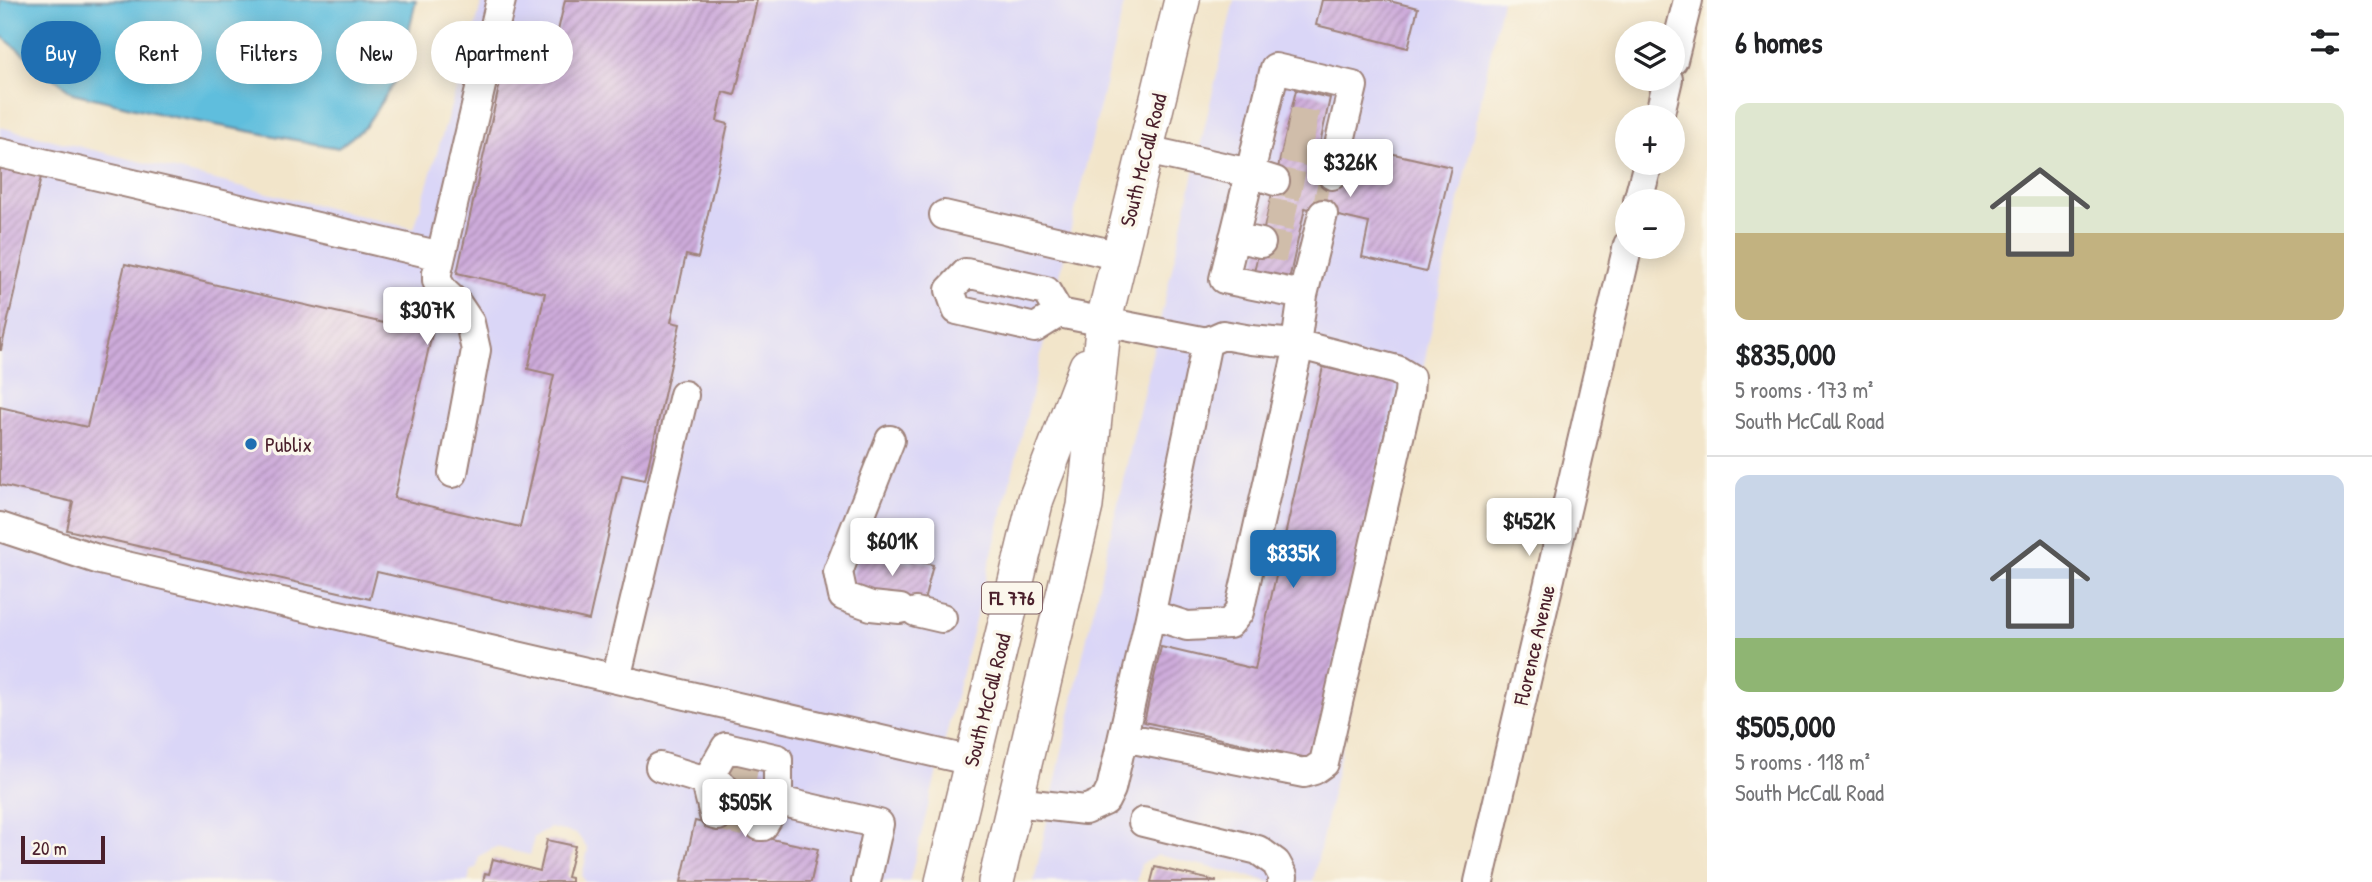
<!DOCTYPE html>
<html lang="en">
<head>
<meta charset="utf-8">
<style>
	body { margin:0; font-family:"Patrick Hand",sans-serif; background:#f2f2f2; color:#202124; height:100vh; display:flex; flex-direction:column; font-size:26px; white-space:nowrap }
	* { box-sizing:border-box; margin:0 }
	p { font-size:23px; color:#757577 }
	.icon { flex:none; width:38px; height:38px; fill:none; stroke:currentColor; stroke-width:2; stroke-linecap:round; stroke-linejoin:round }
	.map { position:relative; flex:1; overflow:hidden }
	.drawer { display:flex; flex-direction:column; background:#fff; width:665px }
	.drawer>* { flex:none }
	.guide { position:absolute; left:21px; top:21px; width:665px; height:63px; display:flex; gap:14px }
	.buttons { position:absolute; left:1615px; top:21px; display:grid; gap:14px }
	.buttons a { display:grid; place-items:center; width:70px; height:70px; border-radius:50%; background:#fff; box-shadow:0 4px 18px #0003; font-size:35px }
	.scale { position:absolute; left:21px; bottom:18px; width:84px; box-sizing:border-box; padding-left:7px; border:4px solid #4a1f2b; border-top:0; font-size:19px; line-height:24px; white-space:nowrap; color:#4a1f2b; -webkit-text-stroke:5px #fbf7ec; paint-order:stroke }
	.price { position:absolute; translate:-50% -60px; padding:0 16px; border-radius:7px; background:#fff; color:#222; font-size:23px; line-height:46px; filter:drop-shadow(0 2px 4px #0008) }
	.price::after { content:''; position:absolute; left:50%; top:42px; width:21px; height:16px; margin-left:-10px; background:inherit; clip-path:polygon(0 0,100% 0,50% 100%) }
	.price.selected { background:#1f6fb2; color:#fff }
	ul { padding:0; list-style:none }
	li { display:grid; align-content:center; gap:14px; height:371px; padding:0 28px }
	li+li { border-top:2px solid #e0e0e0 }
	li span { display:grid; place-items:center; height:217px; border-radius:14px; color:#555 }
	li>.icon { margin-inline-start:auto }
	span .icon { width:126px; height:126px; fill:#fffc; stroke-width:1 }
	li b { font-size:30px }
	h2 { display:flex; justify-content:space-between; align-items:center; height:84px; padding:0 28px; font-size:30px }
	.pill { padding:0 24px; border-radius:32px; background:#fff; box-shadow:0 4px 18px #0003; font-size:24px; line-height:63px }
	.pill.selected { background:#1f6fb2; color:#fff }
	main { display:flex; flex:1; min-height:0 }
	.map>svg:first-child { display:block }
</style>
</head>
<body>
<main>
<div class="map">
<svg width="1707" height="882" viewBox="0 0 1707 882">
	<defs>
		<pattern id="building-hatch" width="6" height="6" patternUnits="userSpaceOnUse" patternTransform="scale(1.75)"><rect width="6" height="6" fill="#ceacdb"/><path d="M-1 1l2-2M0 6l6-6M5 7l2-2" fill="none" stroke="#a98bb2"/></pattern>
	</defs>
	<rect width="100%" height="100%" fill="#fbf7ec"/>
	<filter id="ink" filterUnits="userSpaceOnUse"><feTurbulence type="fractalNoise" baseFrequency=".0143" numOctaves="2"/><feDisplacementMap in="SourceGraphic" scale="14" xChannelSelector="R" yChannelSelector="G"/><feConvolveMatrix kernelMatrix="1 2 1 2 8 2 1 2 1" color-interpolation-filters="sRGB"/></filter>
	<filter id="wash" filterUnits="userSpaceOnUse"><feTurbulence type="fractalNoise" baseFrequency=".00686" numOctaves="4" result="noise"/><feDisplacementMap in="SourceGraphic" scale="28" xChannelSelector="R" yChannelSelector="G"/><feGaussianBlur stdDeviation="1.57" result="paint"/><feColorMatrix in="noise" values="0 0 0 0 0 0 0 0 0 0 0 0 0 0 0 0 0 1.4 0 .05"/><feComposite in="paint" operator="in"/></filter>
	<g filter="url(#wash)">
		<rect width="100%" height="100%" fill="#f2e5ca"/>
		<path fill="#dad6f7" d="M 483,0 L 1125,0 L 1023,431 L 909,882 L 585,882 L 582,876 L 588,849 L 577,834 L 550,828 L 534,837 L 530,855 L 496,847 L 479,856 L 477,867 L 471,870 L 468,882 L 0,882 L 0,127 L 414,229 Z
			M 1234,0 L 1502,0 L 1313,882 L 1272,882 L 1158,855 L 1141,864 L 1137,882 L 1034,882 L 1081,663 Z"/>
		<path fill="#5fbedd" stroke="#546e84" stroke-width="2" d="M 0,0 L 416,0 L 399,75 L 365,127 L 338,148 L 168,116 L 73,93 L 0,35 Z"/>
		<g id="blocks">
			<path fill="url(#building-hatch)" d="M 565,0 L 757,0 L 735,95 L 723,92 L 717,121 L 728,124 L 698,258 L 686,255 L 671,322 L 680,324 L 645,480 L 622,475 L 589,620 L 377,572 L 370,599 L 67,530 L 73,502 L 0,485 L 0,407 L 87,427 L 125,264 L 432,334 L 394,498 L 520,527 L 554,375 L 528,369 L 545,293 L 457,273 L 509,43 L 553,53 Z
				M 1322,0 L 1385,0 L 1418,8 L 1408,48 L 1316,25 Z
				M 1296,90 L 1330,98 L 1314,171 L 1378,185 L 1385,152 L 1451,167 L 1426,272 L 1362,257 L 1369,223 L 1305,208 L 1289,280 L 1254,272 Z
				M 0,168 L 41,177 L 1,350 L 0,350 Z
				M 1323,367 L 1396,384 L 1312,759 L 1144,722 L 1161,647 L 1255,669 Z
				M 859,551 L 912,564 L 913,560 L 933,565 L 923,605 L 850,589 Z
				M 731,763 L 773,772 L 757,836 L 818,849 L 811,882 L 681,882 L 695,821 L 716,826 Z
				M 547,840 L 575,846 L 567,877 L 571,878 L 571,882 L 483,882 L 485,873 L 489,874 L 493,859 L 540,871 Z
				M 1155,867 L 1216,881 L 1216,882 L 1151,882 Z"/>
		</g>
	</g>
	<g filter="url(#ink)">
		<use href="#blocks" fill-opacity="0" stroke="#9e827a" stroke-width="2"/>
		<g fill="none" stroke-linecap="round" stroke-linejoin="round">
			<path stroke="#d0bdaa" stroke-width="28" stroke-dasharray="28 14" stroke-linecap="butt" d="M 1289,121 L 1324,127
				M 1283,147 L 1317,154
				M 1275,181 L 1328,192
				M 1268,212 L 1303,219
				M 1261,243 L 1296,250
				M 728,776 L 770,785
				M 718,816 L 760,826"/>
			<defs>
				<path id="minor" d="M 1673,60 L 1688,0
					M 1659,117 L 1668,79
					M 1146,150 L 1250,173 L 1275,68 L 1353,86 L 1332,175
					M 0,153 L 441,256
					M 1275,181 L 1250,173 L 1224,279 L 1303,295 L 1323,214
					M 1638,201 L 1648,163
					M 944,215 L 1120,256
					M 1234,237 L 1261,243
					M 950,290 L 957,310 L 1035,328 L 1059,313 L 1207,342 L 1223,335 L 1251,340 L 1296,344 L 1298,350 L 1239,612 L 1229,624 L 1187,626 L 1159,617 L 1150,617
					M 950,290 L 966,273 L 1046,291 L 1059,313
					M 890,440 L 838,572 L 843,596 L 871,606 L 900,609
					M 453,473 L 476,350 L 470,323 L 458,305 L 444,292 L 437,281 L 437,273 L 501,0
					M 0,527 L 100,560 L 972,761
					M 916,612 L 942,618
					M 616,679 L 684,395
					M 1123,737 L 1304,773 L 1314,770 L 1324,763 L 1409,394 L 1410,378 L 1397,370 L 1296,344 L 1303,295
					M 660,767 L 723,786
					M 766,798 L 879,824 L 866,882
					M 1015,802 L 1085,810 L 1105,801 L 1111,789 L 1150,617 L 1207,342
					M 718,816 L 714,815 L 706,782 L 726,747 L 778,759 L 778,801 L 763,826 L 760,826
					M 1143,822 L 1258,850 L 1276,863 L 1283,876 L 1282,882
					M 1479,882 L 1628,245"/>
				<path id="major" d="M 943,882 L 1036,499 L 1087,366
					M 996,882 L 1085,506 L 1104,320 L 1182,0"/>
			</defs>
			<use href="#minor" stroke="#9e827a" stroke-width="32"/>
			<use href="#major" stroke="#9e827a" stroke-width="38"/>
			<use href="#minor" stroke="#fff" stroke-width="28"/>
			<use href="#major" stroke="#fff" stroke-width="35"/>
		</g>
	</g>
	<circle fill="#1f6fb2" stroke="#fbf7ec" stroke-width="2.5" cx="251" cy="444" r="7"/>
	<g text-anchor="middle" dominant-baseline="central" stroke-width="7" stroke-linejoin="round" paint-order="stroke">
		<rect fill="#fbf7ec" stroke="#7f6065" stroke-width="2" x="982" y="582.5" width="60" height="31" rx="5"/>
		<g font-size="19" font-weight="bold" fill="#4a1f2b">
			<text x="1012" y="598">FL 776</text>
		</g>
		<g font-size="21" fill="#4a1f2b" stroke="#fbf7ec">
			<text transform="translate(1143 160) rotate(-76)">South McCall Road</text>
			<text transform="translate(1534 645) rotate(-77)">Florence Avenue</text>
			<text transform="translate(987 700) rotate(-76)">South McCall Road</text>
		</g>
		<g font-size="21" fill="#4a1f2b" stroke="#fbf7ec" text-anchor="start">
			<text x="265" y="444">Publix</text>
		</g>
	</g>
</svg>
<div class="buttons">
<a><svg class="icon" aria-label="layers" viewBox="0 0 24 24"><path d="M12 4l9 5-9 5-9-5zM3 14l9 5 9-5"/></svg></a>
<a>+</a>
<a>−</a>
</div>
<div class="scale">20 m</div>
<b class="price" style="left:1350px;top:199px">$326K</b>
<b class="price" style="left:427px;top:347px">$307K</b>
<b class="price" style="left:1529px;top:558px">$452K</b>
<b class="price" style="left:892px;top:578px">$601K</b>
<b class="price selected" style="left:1293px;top:590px">$835K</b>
<b class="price" style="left:745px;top:839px">$505K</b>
<div class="guide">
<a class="pill selected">Buy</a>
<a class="pill">Rent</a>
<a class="pill">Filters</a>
<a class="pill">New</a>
<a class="pill">Apartment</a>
</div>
</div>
<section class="drawer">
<h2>6 homes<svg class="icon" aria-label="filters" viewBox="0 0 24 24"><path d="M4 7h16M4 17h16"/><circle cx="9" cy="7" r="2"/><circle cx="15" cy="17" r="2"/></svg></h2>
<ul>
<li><span style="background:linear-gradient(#dfe7d0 60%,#c2b280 0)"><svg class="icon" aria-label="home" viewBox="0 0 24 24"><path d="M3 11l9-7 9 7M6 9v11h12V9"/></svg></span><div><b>$835,000</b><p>5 rooms · 173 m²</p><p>South McCall Road</p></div></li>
<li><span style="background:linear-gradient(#c9d6e8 75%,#8fb573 0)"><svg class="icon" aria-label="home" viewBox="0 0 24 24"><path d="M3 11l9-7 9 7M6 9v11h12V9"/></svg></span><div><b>$505,000</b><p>5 rooms · 118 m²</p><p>South McCall Road</p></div></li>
</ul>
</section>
</main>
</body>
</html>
